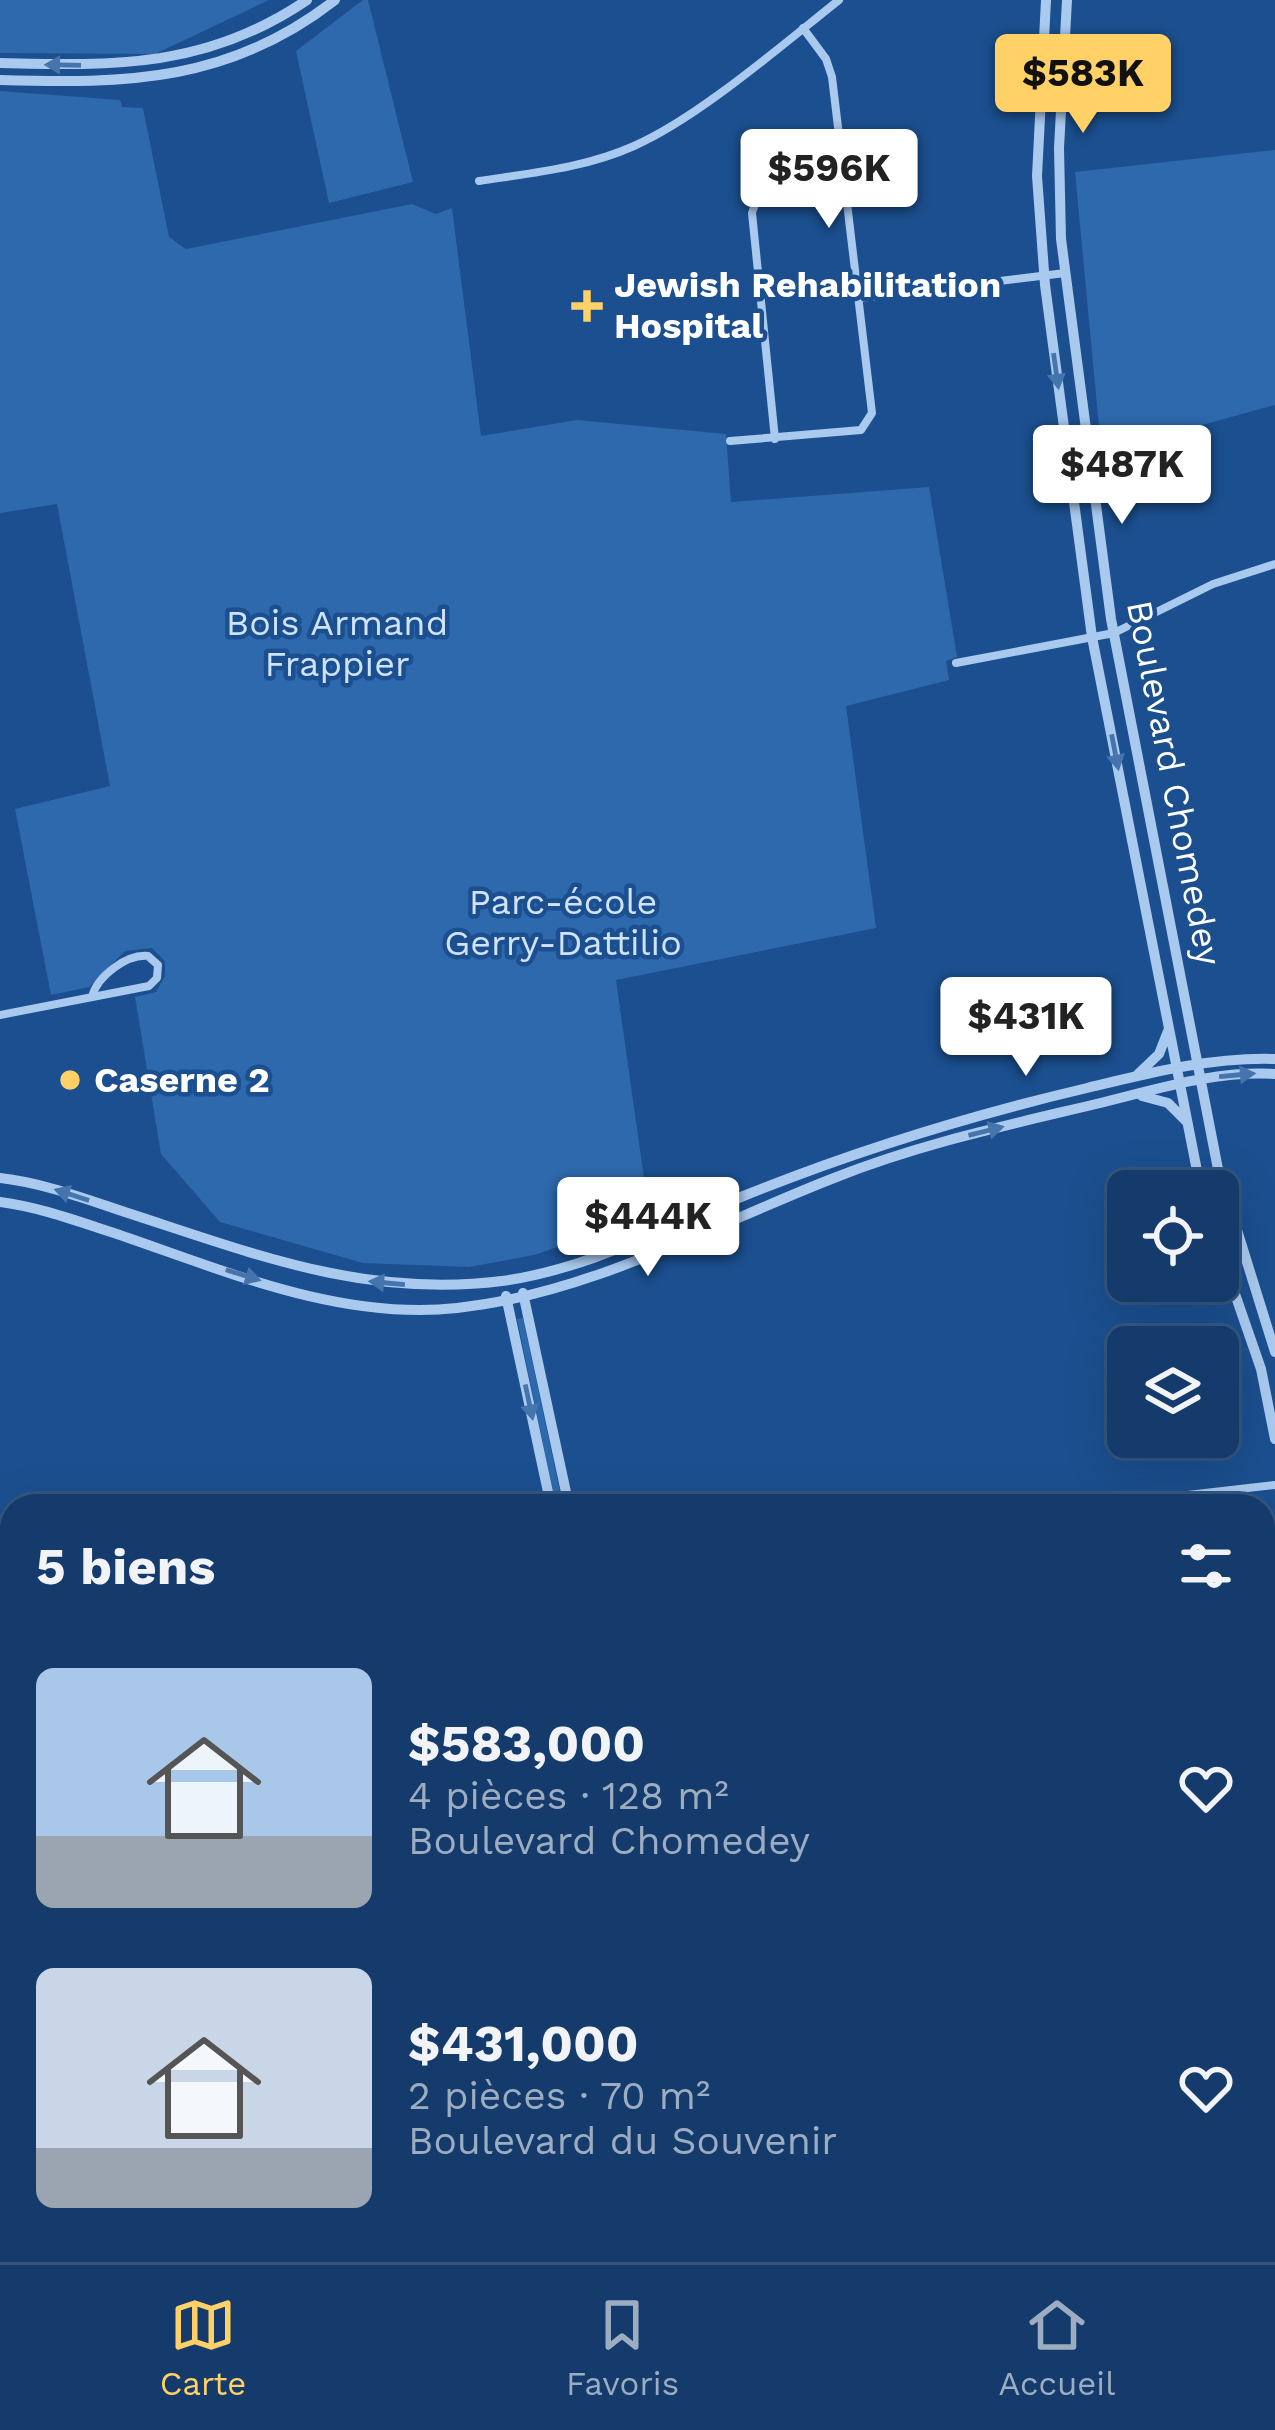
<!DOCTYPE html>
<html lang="fr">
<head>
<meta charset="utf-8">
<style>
	body { margin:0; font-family:"Work Sans",sans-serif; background:#1d4271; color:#f1f3f6; height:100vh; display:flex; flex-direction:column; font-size:45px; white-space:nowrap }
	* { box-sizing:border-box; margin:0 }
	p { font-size:39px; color:#9dadc1 }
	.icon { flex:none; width:66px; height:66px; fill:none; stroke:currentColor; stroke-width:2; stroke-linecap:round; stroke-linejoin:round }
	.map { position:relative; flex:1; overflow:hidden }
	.side { position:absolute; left:0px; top:1494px; width:1275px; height:768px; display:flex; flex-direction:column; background:#143b6b; border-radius:36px 36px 0 0; box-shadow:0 12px 48px #0002,0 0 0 3px #33557e }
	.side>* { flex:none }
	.fabs { position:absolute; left:1107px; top:1170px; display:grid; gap:24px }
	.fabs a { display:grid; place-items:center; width:132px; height:132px; border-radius:18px; background:#143b6b; box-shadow:0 12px 48px #0002,0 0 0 3px #33557e; font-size:60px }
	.price { position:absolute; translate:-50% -102px; padding:0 27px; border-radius:12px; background:#fff; color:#222; font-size:39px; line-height:78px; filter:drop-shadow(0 3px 6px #0008) }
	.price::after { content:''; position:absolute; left:50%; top:72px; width:36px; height:27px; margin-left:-18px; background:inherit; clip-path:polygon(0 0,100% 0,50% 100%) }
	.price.active { background:#ffd166; color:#111 }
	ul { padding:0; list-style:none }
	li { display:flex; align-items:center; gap:36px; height:300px; padding:0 36px }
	li span { display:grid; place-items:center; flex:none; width:336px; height:240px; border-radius:18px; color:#555 }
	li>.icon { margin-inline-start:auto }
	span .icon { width:144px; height:144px; fill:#fffc; stroke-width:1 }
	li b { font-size:51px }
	h2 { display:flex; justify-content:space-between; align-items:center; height:144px; padding:0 36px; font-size:51px }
	.dock { display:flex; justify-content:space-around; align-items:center; height:168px; border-top:3px solid #33557e; background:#143b6b; font-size:33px; color:#9dadc1 }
	.dock a { display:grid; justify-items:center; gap:6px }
	.dock .active { color:#ffd166 }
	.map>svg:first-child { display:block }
</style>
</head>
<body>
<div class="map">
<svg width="1275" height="2262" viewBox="0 0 1275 2262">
	<rect width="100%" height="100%" fill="#1b4f8f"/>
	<path fill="#2e69ad" d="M 0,0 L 269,0 L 155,54 L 0,53 Z
		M 363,0 L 368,0 L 413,182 L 329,203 L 296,51 Z
		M 0,91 L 120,100 L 122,107 L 143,108 L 169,237 L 186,249 L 412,204 L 436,214 L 452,208 L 481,436 L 577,420 L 726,434 L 731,502 L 929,487 L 957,657 L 946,661 L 949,680 L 846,706 L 876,928 L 616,980 L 644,1178 L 654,1214 L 534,1255 L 469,1267 L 363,1263 L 220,1222 L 161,1154 L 135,997 L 156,992 L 165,976 L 165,961 L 152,948 L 125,951 L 89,987 L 51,995 L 15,809 L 110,786 L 57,504 L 0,513 Z
		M 1275,150 L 1275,405 L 1166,435 L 1103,469 L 1075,172 Z
		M 523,1318 L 563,1506 L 557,1506 L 553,1491 L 517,1319 Z"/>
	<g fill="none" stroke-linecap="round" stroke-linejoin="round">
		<path stroke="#a9c9ee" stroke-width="8" d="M 479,181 C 532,173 585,168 634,146 C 698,118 782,45 839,0
			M 860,298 L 1065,273
			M 775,439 L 752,213 C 762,178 808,161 840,157
			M 730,441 L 861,430 L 872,413 L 832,77 L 826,59 L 803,28
			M 956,663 L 1114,633 L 1213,584 L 1275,564
			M 0,1015 L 149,986 L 157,978 L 158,965 L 148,956 C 127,954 97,976 92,997
			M 1092,1506 L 1275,1485
			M 159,2250 L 161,2262
			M 177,2250 L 180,2262
			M 464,2250 L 466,2262
			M 1043,2250 L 1045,2262"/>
		<path stroke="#a9c9ee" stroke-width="10" d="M 1046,0 L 1037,176 L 1045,285 L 1092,637 L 1201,1191
			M 1067,0 L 1059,148 L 1061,239 L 1111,619 L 1218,1169 L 1275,1352
			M 0,63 C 116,66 207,68 307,0
			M 0,80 C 127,84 230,82 335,0
			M 1138,1074 L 1159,1054 L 1168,1031
			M 1142,1096 L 1168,1103 L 1186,1121
			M 0,1178 C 45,1183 88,1200 131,1214 C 257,1255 367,1298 502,1281 C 585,1270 664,1228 741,1197 C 855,1151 968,1116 1087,1088 C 1149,1073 1211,1057 1275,1059
			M 0,1202 C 39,1207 77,1221 114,1233 C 223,1270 340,1321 457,1308 C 589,1294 713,1225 834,1178 C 919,1144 1008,1125 1096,1104 C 1155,1090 1214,1070 1275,1074
			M 1218,1245 L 1261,1369 L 1275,1439
			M 523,1293 L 569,1506
			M 506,1296 L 551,1506
			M 703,2250 L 706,2262
			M 724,2250 L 727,2262"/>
		<path stroke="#d6e6fa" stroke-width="12" d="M 1263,1874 L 1275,1872
			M 1263,1896 L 1275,1894
			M 0,2092 L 12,2089
			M 0,2116 L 12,2114"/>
	</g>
	<defs><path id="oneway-solid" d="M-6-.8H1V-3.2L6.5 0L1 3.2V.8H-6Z" transform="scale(3)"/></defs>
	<g fill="#4674ac">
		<use href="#oneway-solid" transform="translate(63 65) rotate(-179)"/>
		<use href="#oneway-solid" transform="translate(1056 371) rotate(82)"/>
		<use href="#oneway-solid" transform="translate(1115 752) rotate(79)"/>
		<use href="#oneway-solid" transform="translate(1237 1075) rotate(-5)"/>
		<use href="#oneway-solid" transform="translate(986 1131) rotate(-14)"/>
		<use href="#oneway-solid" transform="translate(72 1195) rotate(-162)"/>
		<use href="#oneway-solid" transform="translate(243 1275) rotate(17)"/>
		<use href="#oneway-solid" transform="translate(387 1283) rotate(-175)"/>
		<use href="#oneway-solid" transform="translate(529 1402) rotate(78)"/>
	</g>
	<g fill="#ffd166" stroke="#1b4f8f" stroke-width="4.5">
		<path d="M581 288h12v12h12v12h-12v12h-12v-12h-12v-12h12z"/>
		<circle cx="70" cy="1080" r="12"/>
	</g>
	<g text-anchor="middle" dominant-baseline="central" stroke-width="9" stroke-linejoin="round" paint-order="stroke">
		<g font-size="36" font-weight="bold" fill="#fff" stroke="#1b4f8f" text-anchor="start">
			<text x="614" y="285">Jewish Rehabilitation<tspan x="614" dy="41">Hospital</tspan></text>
			<text x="94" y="1080">Caserne 2</text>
		</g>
		<g font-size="36" fill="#cfe3fa" stroke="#1b4f8f">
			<text x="337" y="623">Bois Armand<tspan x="337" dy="41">Frappier</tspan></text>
			<text x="563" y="902">Parc-école<tspan x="563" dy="41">Gerry-Dattilio</tspan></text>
		</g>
		<g font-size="36" fill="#fff" stroke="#1b4f8f">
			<text transform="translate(1174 783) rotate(79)">Boulevard Chomedey</text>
		</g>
	</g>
</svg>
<div class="fabs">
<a><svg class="icon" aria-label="locate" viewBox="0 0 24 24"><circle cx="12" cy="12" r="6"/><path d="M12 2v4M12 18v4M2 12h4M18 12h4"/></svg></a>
<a><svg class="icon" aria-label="layers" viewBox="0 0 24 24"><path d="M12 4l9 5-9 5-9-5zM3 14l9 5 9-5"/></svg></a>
</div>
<b class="price active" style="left:1083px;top:136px">$583K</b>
<b class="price" style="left:829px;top:231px">$596K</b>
<b class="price" style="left:1122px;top:527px">$487K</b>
<b class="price" style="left:1026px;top:1079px">$431K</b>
<b class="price" style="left:648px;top:1279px">$444K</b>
<section class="side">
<h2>5 biens<svg class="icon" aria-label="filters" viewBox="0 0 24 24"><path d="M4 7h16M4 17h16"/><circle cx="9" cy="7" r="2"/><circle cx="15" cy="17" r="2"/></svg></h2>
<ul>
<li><span style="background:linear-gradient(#a9c7e8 70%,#9aa5b1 0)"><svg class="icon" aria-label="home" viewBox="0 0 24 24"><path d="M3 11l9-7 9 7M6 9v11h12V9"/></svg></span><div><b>$583,000</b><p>4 pièces · 128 m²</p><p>Boulevard Chomedey</p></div><svg class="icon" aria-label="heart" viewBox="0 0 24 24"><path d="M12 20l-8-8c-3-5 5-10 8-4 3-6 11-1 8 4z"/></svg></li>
<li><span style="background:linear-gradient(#c9d6e8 75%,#9aa5b1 0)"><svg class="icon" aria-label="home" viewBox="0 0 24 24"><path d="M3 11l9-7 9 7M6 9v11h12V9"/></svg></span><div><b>$431,000</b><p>2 pièces · 70 m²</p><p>Boulevard du Souvenir</p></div><svg class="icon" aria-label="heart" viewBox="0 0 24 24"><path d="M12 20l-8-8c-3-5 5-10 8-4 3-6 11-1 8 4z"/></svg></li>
</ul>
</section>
</div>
<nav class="dock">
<a class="active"><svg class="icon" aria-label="map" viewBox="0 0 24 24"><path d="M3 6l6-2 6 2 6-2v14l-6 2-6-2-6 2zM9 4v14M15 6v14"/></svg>Carte</a>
<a><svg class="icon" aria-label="saved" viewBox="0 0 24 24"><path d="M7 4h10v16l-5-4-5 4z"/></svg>Favoris</a>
<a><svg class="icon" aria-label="home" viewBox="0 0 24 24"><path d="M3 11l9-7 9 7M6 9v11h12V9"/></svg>Accueil</a>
</nav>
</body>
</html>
